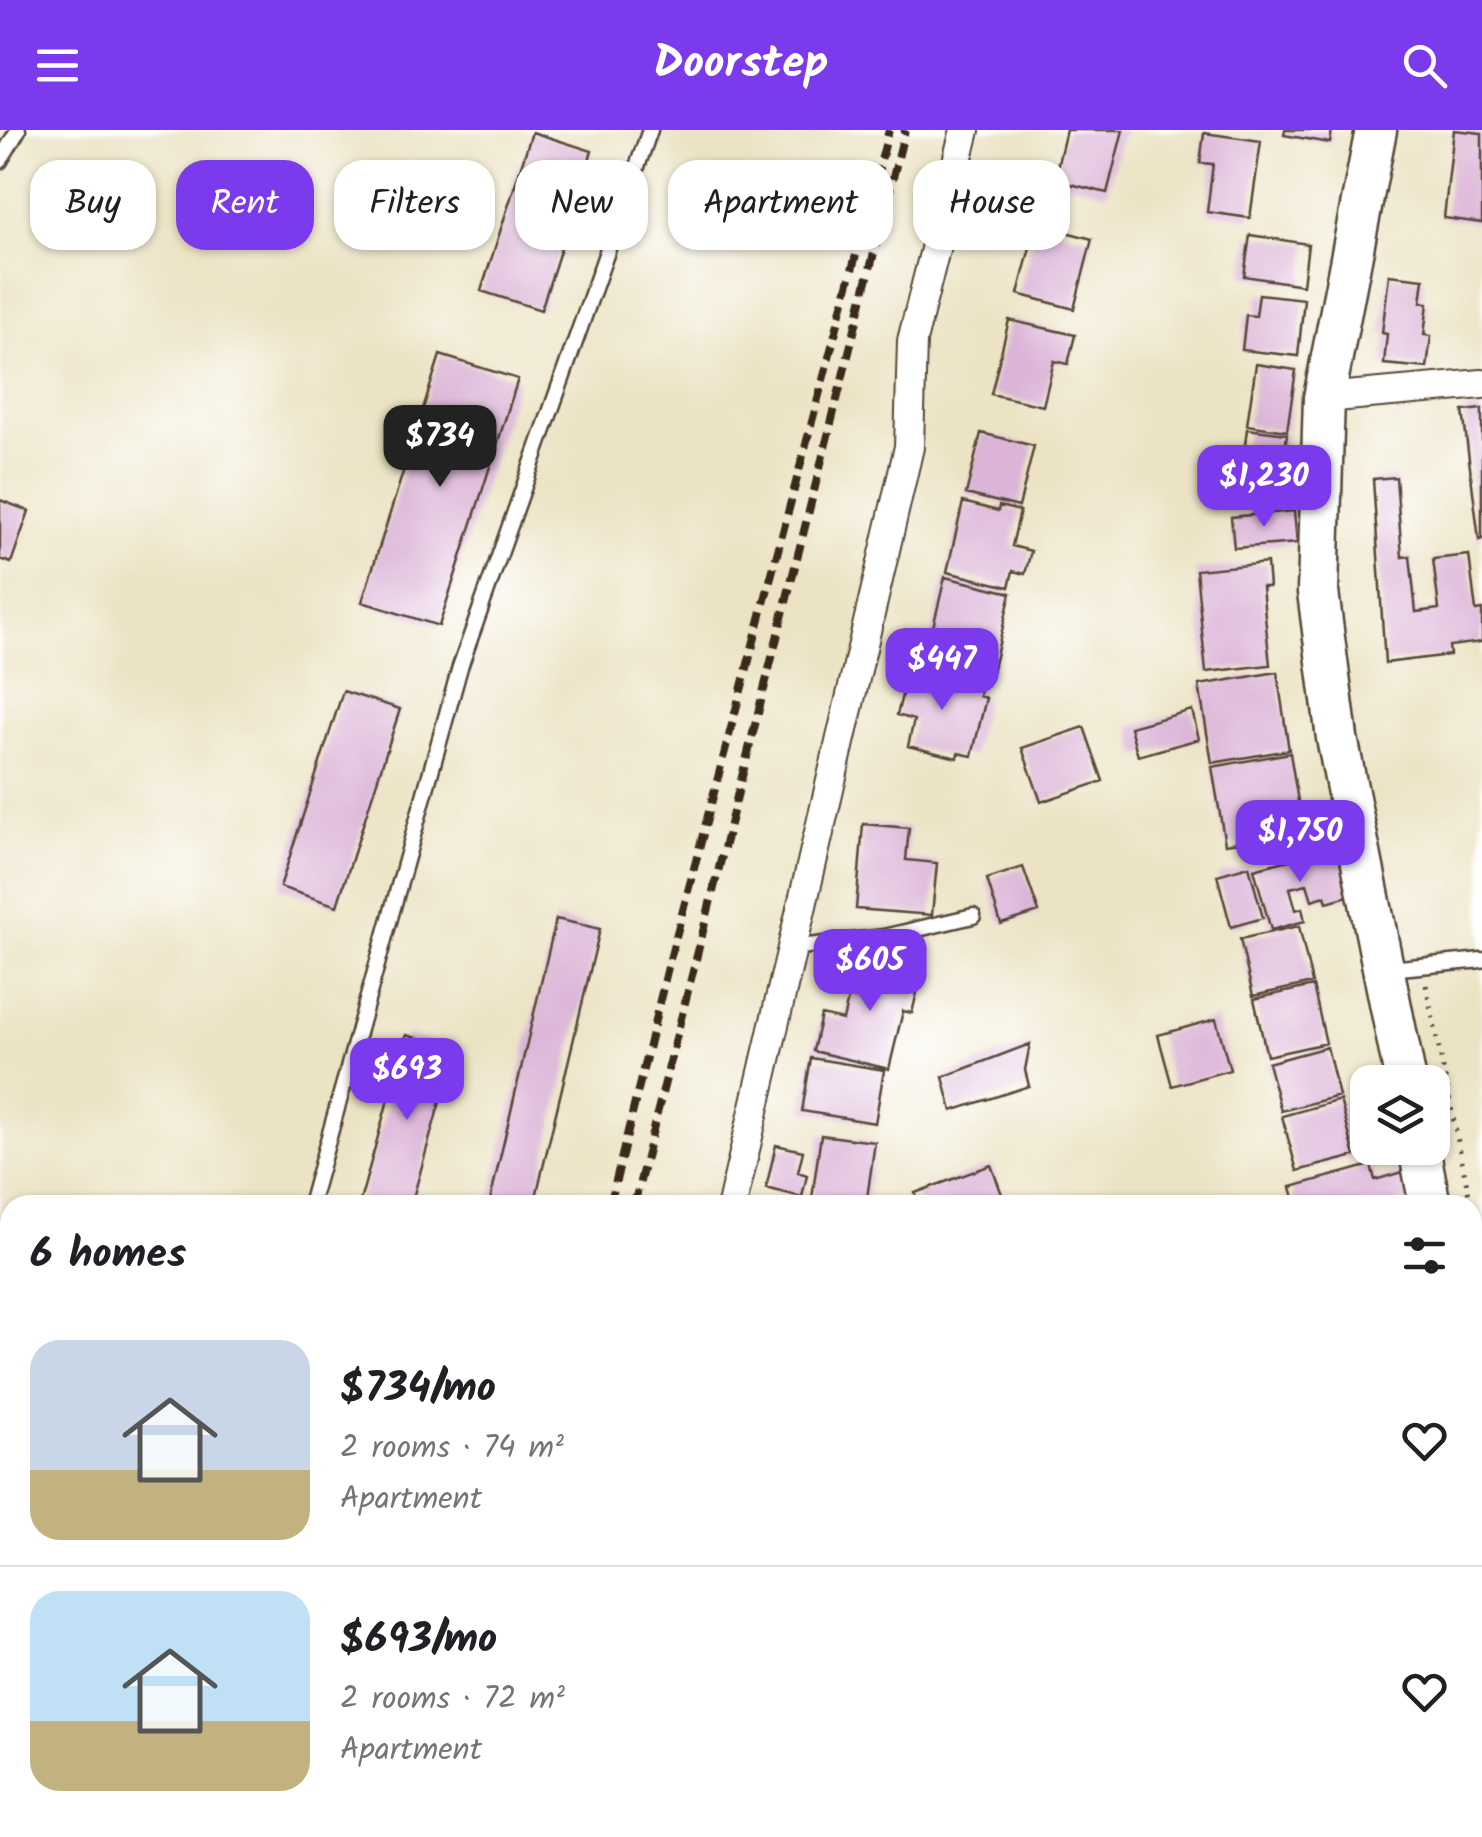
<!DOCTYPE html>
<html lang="en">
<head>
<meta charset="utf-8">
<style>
	body { margin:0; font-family:Kalam,sans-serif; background:#f6f6f6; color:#202124; height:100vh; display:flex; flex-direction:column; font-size:38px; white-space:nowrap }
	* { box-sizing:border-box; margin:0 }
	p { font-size:32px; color:#757577 }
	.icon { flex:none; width:55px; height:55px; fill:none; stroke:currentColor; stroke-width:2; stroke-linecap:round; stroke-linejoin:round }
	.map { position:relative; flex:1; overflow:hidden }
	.side { position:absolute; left:0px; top:1065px; width:1482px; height:642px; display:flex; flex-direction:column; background:#fff; border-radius:30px 30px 0 0; box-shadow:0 2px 8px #0004 }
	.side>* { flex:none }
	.top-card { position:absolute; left:30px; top:30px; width:1422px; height:90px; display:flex; gap:20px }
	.tools { position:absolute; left:1350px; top:935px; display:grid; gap:20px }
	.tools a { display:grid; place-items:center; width:100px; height:100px; border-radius:20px; background:#fff; box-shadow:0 2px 8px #0004; font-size:50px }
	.price { position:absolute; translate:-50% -85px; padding:0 22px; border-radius:20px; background:#7c3aed; color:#fff; font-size:32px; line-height:65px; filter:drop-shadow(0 2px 5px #0008) }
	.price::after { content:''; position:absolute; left:50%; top:60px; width:30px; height:22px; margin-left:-15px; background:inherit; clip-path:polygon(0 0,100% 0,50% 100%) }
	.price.selected { background:#222; color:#fff }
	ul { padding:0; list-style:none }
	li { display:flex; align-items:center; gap:30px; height:250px; padding:0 30px }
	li+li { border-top:2px solid #e0e0e0 }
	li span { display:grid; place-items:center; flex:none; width:280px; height:200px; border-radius:30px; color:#555 }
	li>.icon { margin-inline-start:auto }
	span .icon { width:120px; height:120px; fill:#fffc; stroke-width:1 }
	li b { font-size:42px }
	h2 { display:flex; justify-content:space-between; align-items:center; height:120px; padding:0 30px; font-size:42px }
	.chip { padding:0 35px; border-radius:30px; background:#fff; box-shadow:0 2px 8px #0004; font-size:35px; line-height:90px }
	.chip.selected { background:#7c3aed; color:#fff }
	header { display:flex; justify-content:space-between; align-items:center; height:130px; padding:0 30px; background:#7c3aed; color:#fff; font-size:45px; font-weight:700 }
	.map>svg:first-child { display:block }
</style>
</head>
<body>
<header><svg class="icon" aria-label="menu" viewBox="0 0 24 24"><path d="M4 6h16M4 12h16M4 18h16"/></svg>Doorstep<svg class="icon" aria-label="search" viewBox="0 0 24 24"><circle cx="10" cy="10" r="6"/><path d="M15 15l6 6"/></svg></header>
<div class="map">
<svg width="1482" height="1707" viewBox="0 0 1482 1707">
	<rect width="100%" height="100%" fill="#fff"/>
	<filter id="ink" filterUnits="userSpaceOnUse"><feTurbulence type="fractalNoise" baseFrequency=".01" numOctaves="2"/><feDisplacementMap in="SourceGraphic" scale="20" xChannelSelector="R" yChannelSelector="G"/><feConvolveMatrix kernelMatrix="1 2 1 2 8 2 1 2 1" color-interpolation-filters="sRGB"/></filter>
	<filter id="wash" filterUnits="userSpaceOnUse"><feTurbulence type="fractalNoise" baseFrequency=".0048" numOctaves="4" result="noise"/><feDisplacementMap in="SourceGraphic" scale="40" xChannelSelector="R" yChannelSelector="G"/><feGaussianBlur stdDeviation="2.25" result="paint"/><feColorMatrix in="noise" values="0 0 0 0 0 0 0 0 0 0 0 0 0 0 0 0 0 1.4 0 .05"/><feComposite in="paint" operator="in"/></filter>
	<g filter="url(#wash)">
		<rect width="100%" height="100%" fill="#ece3c4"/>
		<g id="blocks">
			<path fill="#dcb4d7" d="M 1066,0 L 1123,0 L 1107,63 L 1054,50 Z
				M 1285,0 L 1332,0 L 1330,13 L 1284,5 Z
				M 1454,0 L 1482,3 L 1482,93 L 1444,88 Z
				M 532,2 L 592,21 L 541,180 L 481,161 Z
				M 1204,3 L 1261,11 L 1250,88 L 1207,82 L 1213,34 L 1200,33 Z
				M 1036,94 L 1092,109 L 1074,179 L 1018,164 Z
				M 1250,105 L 1308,114 L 1303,155 L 1244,146 Z
				M 1389,145 L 1424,149 L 1421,172 L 1428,173 L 1424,205 L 1431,206 L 1427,238 L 1384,234 L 1387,204 L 1382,203 Z
				M 1259,164 L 1304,169 L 1298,226 L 1242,220 L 1246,185 L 1256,186 Z
				M 1009,190 L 1075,205 L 1068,234 L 1054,231 L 1043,276 L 991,264 Z
				M 440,225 L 518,249 L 439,496 L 362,472 Z
				M 1256,234 L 1296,240 L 1287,301 L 1247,295 Z
				M 1482,279 L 1482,409 L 1479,410 L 1463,281 Z
				M 1247,299 L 1287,304 L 1279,365 L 1239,360 Z
				M 981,303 L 1034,316 L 1019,377 L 966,364 Z
				M 1396,347 L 1402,427 L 1410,426 L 1416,482 L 1439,479 L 1433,429 L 1469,425 L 1476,481 L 1482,480 L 1482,512 L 1449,516 L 1450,525 L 1385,533 L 1373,349 Z
				M 0,370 L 29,381 L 11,433 L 0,429 Z
				M 963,372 L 998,381 L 999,376 L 1020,381 L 1012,416 L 1031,421 L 1025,444 L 1013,441 L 1009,457 L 947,442 Z
				M 1294,381 L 1297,413 L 1234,418 L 1231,387 Z
				M 1267,433 L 1269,457 L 1262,457 L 1270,535 L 1206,542 L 1196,440 Z
				M 945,447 L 1011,463 L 991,547 L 925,531 Z
				M 909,538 L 981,555 L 979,566 L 986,568 L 972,626 L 958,623 L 957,628 L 908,616 L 914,590 L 897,585 Z
				M 1277,542 L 1289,620 L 1212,633 L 1199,555 Z
				M 343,561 L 400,579 L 337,776 L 280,757 Z
				M 1192,580 L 1199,609 L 1138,626 L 1130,597 Z
				M 1084,597 L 1103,651 L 1041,672 L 1022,618 Z
				M 1290,623 L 1303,702 L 1225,714 L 1212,637 Z
				M 863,694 L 909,698 L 906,730 L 937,733 L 932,785 L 856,779 Z
				M 1340,721 L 1352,765 L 1327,772 L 1325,766 L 1312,770 L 1307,754 L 1290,758 L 1296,780 L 1302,778 L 1305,791 L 1271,800 L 1254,739 L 1313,724 L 1314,728 Z
				M 1249,736 L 1263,788 L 1231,797 L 1217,745 Z
				M 1023,737 L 1039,782 L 1001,794 L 987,749 Z
				M 556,789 L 600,799 L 534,1075 L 489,1075 Z
				M 1299,796 L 1312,853 L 1253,866 L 1240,809 Z
				M 858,826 L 922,842 L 912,883 L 903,881 L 889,939 L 813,921 L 821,885 L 843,890 Z
				M 1313,856 L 1326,913 L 1267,926 L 1254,869 Z
				M 1216,889 L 1230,940 L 1172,956 L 1158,905 Z
				M 406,905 L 455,918 L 411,1075 L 359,1075 Z
				M 1030,914 L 1025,940 L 1029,956 L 952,981 L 943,947 Z
				M 1327,917 L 1339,966 L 1281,981 L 1268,933 Z
				M 811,928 L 884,940 L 875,993 L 802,981 Z
				M 1340,970 L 1355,1026 L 1297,1041 L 1282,986 Z
				M 821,1005 L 875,1012 L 866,1075 L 811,1075 Z
				M 776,1015 L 803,1021 L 798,1042 L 807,1045 L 802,1067 L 766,1058 Z
				M 991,1035 L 1006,1075 L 920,1075 L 915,1063 Z
				M 1371,1035 L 1375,1050 L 1402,1042 L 1410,1069 L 1388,1075 L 1296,1075 L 1291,1057 Z
				M 1480,1555 L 1482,1663 L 1472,1665 L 1472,1557 Z
				M 783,1698 L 891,1698 L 894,1706 L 763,1707 Z
				M 1209,1698 L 1287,1698 L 1290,1707 L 1199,1707 L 1197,1702 Z
				M 1412,1698 L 1449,1698 L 1450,1707 L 1374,1707 Z"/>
		</g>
	</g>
	<g filter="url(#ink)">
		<use href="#blocks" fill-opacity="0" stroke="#564637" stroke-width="2.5"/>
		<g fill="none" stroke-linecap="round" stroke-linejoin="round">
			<defs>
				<path id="service" d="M 0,31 L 18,0
					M 792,818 L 884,807 L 973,786
					M 1389,839 L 1482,830
					M 310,1075 L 460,537 L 650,0
					M 35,1707 L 39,1698"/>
				<path id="minor" d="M 1324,268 L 1482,254
					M 732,1075 L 909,317 L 912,211 L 965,0
					M 1472,1392 L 1482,1389
					M 1092,1698 L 1095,1707"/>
				<path id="secondary" d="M 1376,0 L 1324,268 L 1318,462 L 1337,608 L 1406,952
					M 1419,1018 L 1430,1075
					M 1472,1279 L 1482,1324"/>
			</defs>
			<use href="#service" stroke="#564637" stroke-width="19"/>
			<use href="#minor" stroke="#564637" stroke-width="32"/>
			<use href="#secondary" stroke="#564637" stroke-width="45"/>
			<path stroke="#564637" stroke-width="5" stroke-dasharray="2.5 8" stroke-linecap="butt" d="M 1426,855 L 1471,1075
				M 1472,1081 L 1482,1130
				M 624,1707 L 636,1698"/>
			<use href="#service" stroke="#fff" stroke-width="14"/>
			<use href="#minor" stroke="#fff" stroke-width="28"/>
			<use href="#secondary" stroke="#fff" stroke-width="40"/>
			<path stroke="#3b2a1e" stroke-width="8" stroke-dasharray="15 8" stroke-linecap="butt" d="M 610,1075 L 669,833 L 889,0
				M 634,1075 L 905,0
				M 454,1707 L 456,1698
				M 479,1707 L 482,1698"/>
		</g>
	</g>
</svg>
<div class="tools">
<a><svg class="icon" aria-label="layers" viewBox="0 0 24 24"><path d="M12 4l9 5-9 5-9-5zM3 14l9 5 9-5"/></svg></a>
</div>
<b class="price selected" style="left:440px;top:360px">$734</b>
<b class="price" style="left:1264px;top:400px">$1,230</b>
<b class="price" style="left:942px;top:583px">$447</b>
<b class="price" style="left:1300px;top:755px">$1,750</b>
<b class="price" style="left:870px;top:884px">$605</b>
<b class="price" style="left:407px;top:993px">$693</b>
<div class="top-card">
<a class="chip">Buy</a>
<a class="chip selected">Rent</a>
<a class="chip">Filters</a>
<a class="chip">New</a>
<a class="chip">Apartment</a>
<a class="chip">House</a>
</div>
<section class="side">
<h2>6 homes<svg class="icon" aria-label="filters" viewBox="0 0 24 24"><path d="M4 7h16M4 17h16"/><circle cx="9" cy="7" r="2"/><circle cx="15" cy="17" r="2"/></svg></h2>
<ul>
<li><span style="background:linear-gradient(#c9d6e8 65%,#c2b280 0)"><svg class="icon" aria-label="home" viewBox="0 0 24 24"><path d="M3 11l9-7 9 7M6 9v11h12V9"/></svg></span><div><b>$734/mo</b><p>2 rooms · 74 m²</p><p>Apartment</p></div><svg class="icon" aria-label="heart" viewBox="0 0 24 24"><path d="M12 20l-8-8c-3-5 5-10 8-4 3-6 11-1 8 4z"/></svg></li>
<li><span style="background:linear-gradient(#bfe0f5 65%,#c2b280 0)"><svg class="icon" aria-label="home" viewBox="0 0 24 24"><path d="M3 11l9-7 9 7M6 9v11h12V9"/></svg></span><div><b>$693/mo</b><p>2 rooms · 72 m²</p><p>Apartment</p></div><svg class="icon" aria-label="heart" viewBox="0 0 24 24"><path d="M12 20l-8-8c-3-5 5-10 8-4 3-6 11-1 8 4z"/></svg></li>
</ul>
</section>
</div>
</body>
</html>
